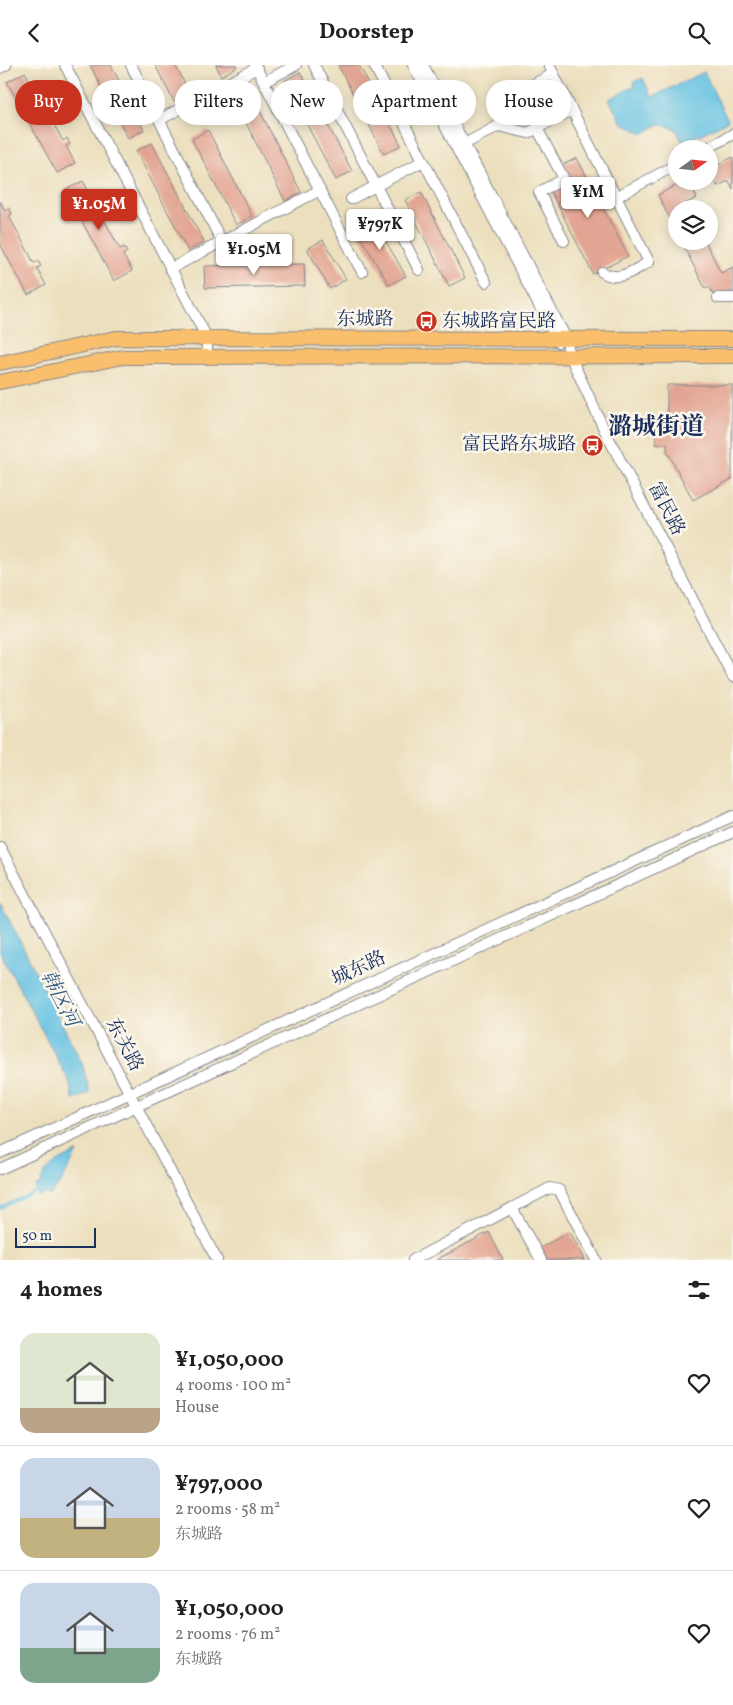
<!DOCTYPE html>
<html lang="en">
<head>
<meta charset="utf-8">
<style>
	body { margin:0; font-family:Vollkorn,"Noto Serif SC",serif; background:#f6f6f6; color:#202124; height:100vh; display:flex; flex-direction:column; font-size:19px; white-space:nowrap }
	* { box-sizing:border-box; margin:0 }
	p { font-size:16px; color:#757577 }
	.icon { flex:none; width:28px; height:28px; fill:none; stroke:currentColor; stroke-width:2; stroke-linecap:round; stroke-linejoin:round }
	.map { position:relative; height:1195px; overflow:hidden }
	.sheet { display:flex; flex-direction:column; background:#fff; flex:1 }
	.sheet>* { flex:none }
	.top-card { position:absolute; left:15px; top:15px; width:704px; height:45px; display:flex; gap:10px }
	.needle { width:32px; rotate:75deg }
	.tools { position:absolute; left:668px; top:75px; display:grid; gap:10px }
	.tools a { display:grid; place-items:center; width:50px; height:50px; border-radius:50%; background:#fff; box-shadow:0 2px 12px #0003; font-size:25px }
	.scale { position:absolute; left:15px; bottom:12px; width:81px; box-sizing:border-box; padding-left:5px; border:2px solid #1b2f5e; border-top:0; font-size:14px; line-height:18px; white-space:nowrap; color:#1b2f5e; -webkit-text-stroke:4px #fbf7ec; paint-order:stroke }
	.price { position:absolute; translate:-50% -42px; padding:0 11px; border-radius:5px; background:#fff; color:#222; font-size:16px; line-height:32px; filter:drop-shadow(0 1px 2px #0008) }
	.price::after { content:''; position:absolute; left:50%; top:30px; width:15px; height:11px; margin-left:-8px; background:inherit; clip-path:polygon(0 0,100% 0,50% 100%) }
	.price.active { background:#c8321e; color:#fff }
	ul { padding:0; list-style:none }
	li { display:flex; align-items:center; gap:15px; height:125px; padding:0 20px }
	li+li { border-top:1px solid #e0e0e0 }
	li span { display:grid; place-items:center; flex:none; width:140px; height:100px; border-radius:15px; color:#555 }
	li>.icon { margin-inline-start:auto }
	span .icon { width:60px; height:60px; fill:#fffc; stroke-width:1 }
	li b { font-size:21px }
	h2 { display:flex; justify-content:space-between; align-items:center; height:60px; padding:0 20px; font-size:21px }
	.tag { padding:0 18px; border-radius:22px; background:#fff; box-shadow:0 2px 12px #0003; font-size:18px; line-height:45px }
	.tag.active { background:#c8321e; color:#fff }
	header { display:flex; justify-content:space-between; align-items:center; height:65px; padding:0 20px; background:#fff; font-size:22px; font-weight:700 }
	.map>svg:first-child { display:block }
</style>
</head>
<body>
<header><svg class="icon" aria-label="back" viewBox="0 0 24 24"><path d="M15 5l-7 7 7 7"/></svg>Doorstep<svg class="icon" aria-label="search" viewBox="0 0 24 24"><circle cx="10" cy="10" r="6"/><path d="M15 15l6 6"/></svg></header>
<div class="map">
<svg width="733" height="1195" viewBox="0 0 733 1195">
	<rect width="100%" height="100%" fill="#fbf7ec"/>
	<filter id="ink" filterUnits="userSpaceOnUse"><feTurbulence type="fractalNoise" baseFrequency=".02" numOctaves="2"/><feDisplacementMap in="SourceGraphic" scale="10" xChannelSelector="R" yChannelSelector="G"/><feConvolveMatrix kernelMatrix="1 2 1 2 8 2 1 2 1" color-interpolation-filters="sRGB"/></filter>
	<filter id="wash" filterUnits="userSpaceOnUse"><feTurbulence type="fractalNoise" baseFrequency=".0096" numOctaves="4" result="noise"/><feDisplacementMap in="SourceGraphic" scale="20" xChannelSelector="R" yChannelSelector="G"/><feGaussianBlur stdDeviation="1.12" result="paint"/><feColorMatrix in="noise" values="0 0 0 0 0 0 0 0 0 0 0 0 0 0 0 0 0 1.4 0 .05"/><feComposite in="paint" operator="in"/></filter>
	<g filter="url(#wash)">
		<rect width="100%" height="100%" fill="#ecdfbd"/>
		<path fill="#64c1e2" stroke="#4078a0" d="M 704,7 L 728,56 L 683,78 L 676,64 L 659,59 L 643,69 L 621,57 L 609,34 L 635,21 L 633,17 L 643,13 L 652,32 Z
			M 0,837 L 82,998 L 90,1028 L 73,1035 L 69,1016 L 0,887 Z
			M 77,1087 L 61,1118 L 49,1131 L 44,1128 L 38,1131 L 35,1122 L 40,1119 C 43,1102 63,1094 77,1087 Z"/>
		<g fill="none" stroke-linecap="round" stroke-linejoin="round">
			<path stroke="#64c1e2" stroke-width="3" d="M 0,1143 L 39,1125"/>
		</g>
		<g id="blocks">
			<path fill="#e3a593" d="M 90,0 L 111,0 L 144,65 L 128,73 Z
				M 155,0 L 175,0 L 190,29 L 174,37 Z
				M 216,0 L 236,0 L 237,2 L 221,11 Z
				M 338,0 L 359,0 L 401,80 L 384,89 Z
				M 25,7 L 34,23 L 38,21 L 41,27 L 37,29 L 63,76 L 67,73 L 70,79 L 66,81 L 75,98 L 57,108 L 7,17 Z
				M 300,7 L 352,106 L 336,115 L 284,16 Z
				M 258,42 L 301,127 L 285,136 L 242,50 Z
				M 208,65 L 252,151 L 236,160 L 192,74 Z
				M 152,78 L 204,177 L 188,186 L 136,86 Z
				M 733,92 L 733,124 L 729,116 L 717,121 L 715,116 L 694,127 L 697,133 L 686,138 L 689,144 L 676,144 L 676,167 L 658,130 L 685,116 L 709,116 L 709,104 Z
				M 577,93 L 628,191 L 593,209 L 550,125 L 570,115 L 562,100 Z
				M 83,116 L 92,132 L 96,130 L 99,136 L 95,138 L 120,184 L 124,182 L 127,187 L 123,190 L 132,206 L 114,216 L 65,125 Z
				M 421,127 L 465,213 L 449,221 L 405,135 Z
				M 0,136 L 5,146 L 9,143 L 12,149 L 9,151 L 34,198 L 38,196 L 41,201 L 37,203 L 46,220 L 28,230 L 0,179 Z
				M 371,151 L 406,211 L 389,220 L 354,161 Z
				M 323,175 L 346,214 L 330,224 L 307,184 Z
				M 681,176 L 705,176 L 721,208 L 733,202 L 733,227 L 713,229 L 709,221 L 705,223 Z
				M 304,199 L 305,221 L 205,223 L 204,201 Z
				M 667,320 L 732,320 L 732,414 L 693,435 L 667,386 L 667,379 L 656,379 L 656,352 L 667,352 Z
				M 489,1167 L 503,1195 L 436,1195 Z
				M 570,1167 L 585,1195 L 544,1195 L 538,1184 Z"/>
		</g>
	</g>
	<g filter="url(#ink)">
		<use href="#blocks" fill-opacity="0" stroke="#84878e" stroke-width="1"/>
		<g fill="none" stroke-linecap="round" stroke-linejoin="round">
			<defs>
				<path id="minor" d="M 65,0 L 207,273 L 207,292
					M 131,0 L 222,177
					M 255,0 L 362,207
					M 314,0 L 419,205
					M 374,0 L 486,217
					M 413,0 L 558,277
					M 423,0 L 566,273 L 570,291 L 605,366 L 733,612
					M 549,0 L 649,197 C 634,205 619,218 602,207
					M 0,3 L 6,0
					M 264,17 L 296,0
					M 159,55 L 257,3
					M 498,61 L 528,68 L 572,45
					M 537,63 L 564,114 L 539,127 L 564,176
					M 459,82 L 498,61 L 510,31 L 553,9
					M 706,84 L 733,69
					M 616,132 L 676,100
					M 351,134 L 423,96
					M 170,204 L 320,125
					M 718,233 L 733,233
					M 0,782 L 217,1195
					M 0,1088 L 733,751
					M 0,1104 L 733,767
					M 512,1143 L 541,1195
					M 413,1195 L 550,1123 L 559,1125 L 596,1195"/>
				<path id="major" d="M 0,298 L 116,273 L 733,274
					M 0,317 L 123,292 L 733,291"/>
			</defs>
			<use href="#minor" stroke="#84878e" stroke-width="12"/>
			<use href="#major" stroke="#84878e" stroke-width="16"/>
			<use href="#minor" stroke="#fff" stroke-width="10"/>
			<use href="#major" stroke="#f9bf6d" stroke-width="14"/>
		</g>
	</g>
	<defs>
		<symbol id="bus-disc" viewBox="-11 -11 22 22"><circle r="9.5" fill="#c8321e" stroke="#fbf7ec"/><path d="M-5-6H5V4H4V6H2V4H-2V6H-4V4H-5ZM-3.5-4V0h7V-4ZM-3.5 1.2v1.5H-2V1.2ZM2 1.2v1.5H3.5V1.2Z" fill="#fff"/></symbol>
	</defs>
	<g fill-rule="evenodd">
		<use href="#bus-disc" x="414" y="244" width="25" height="25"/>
		<use href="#bus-disc" x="580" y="368" width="25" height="25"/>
	</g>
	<g text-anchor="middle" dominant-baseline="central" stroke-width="5" stroke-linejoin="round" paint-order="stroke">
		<g font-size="19" fill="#1b2f5e" stroke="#fbf7ec">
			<text x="365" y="255">东城路</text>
			<text transform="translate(666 444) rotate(63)">富民路</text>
			<text transform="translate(359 904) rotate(-25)">城东路</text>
			<text transform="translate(124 980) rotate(62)">东关路</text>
		</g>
		<g font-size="19" fill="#1b2f5e" stroke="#fbf7ec" text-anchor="start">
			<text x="442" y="257">东城路富民路</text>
			<text x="576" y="380" text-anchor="end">富民路东城路</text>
		</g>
		<g font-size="20" font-style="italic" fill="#315b86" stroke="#fbf7ec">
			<text transform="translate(59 934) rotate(63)">韩区河</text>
		</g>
		<g font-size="24" font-weight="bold" fill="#1b2f5e" stroke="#fbf7ec">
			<text x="656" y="363">潞城街道</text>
		</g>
	</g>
</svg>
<div class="tools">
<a><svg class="needle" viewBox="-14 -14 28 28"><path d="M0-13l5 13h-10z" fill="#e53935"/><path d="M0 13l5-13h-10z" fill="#757577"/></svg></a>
<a><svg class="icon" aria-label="layers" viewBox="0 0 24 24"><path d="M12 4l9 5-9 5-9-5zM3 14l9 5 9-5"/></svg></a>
</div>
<div class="scale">50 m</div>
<b class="price" style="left:588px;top:154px">¥1M</b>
<b class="price active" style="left:99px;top:166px">¥1.05M</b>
<b class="price" style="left:380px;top:186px">¥797K</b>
<b class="price" style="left:254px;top:211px">¥1.05M</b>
<div class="top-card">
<a class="tag active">Buy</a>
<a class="tag">Rent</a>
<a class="tag">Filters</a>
<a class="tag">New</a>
<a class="tag">Apartment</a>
<a class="tag">House</a>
</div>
</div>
<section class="sheet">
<h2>4 homes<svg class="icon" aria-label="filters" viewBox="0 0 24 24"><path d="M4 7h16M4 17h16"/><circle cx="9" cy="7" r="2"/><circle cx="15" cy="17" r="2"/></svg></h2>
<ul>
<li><span style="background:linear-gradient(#dfe7d0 75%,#b9a48a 0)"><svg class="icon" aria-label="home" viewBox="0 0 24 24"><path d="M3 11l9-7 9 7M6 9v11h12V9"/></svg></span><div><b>¥1,050,000</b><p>4 rooms · 100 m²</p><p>House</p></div><svg class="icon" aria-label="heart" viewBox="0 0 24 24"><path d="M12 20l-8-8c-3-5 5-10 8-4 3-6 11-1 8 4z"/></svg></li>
<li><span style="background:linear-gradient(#c9d6e8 60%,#c2b280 0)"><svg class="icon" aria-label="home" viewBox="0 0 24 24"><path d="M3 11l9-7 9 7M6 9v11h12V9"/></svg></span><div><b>¥797,000</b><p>2 rooms · 58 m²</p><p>东城路</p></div><svg class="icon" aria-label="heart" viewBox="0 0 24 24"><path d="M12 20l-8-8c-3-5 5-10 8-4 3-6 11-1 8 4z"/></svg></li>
<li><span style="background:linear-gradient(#c9d6e8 65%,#7fa58c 0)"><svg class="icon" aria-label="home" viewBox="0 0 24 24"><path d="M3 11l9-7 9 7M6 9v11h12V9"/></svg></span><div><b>¥1,050,000</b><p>2 rooms · 76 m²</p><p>东城路</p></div><svg class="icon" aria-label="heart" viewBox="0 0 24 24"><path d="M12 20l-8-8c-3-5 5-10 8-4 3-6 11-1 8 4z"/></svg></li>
</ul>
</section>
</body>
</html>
